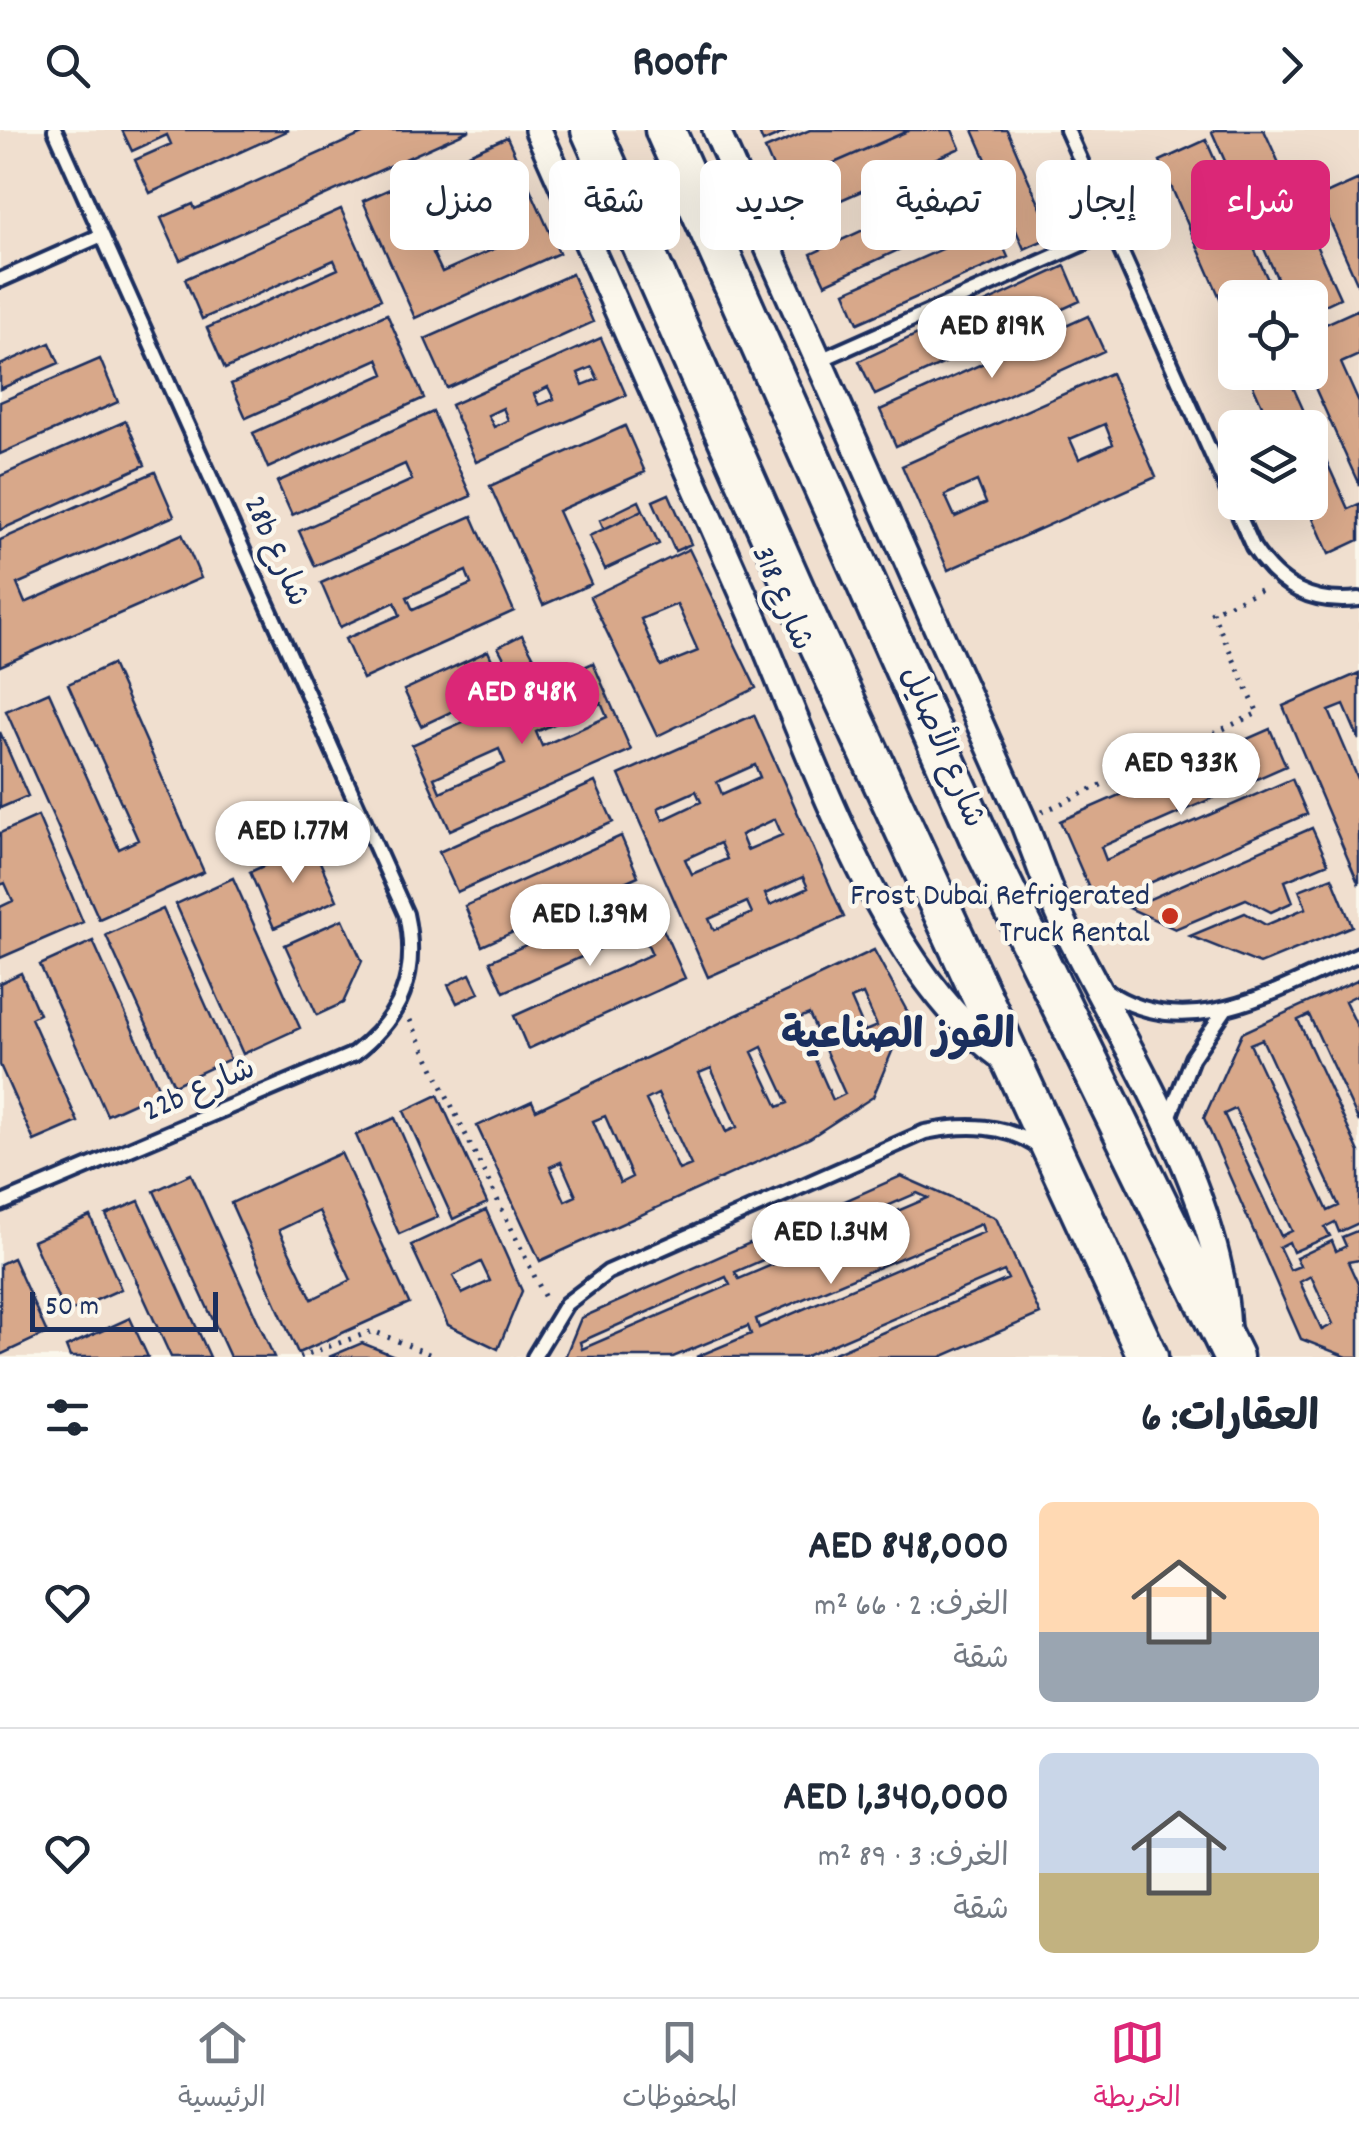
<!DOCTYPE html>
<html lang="ar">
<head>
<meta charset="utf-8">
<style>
	body { margin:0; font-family:Dekko,"Playpen Sans Arabic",sans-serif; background:#f2f2f3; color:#1f2937; direction:rtl; height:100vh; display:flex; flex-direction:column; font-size:38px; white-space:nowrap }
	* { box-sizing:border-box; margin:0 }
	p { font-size:32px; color:#747a83 }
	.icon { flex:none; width:55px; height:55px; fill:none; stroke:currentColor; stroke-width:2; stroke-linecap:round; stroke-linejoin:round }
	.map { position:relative; height:1227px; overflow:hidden; direction:ltr }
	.details { display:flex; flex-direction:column; background:#fff; flex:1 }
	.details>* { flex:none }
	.guide { position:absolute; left:30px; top:30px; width:1300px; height:90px; direction:rtl; display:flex; gap:20px }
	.buttons { position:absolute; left:1218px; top:150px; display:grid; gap:20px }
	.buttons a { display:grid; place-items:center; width:110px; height:110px; border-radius:15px; background:#fff; box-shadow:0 10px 40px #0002; font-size:50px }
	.scale { position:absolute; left:30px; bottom:25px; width:188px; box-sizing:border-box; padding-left:10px; border:5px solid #1b2f5e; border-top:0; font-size:28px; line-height:35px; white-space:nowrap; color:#1b2f5e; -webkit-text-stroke:8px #fbf7ec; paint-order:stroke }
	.price { position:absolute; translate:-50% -85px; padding:0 22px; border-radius:35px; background:#fff; color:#222; font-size:32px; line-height:65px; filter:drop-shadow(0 2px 5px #0008) }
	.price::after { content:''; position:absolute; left:50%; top:60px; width:30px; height:22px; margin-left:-15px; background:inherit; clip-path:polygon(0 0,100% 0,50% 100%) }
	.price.on { background:#db2777; color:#fff }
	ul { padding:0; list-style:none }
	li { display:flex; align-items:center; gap:30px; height:250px; padding:0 40px }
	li+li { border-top:2px solid #e0e1e3 }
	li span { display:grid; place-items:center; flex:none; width:280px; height:200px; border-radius:15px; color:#555 }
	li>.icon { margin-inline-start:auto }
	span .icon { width:120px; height:120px; fill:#fffc; stroke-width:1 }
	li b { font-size:42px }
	h2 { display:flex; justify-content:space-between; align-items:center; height:120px; padding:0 40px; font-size:42px }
	.pill { padding:0 35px; border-radius:15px; background:#fff; box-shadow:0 10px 40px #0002; font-size:35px; line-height:90px }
	.pill.on { background:#db2777; color:#fff }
	header { display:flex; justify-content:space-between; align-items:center; height:130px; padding:0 40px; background:#fff; font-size:45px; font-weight:800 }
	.tabs { display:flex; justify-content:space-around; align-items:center; height:140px; border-top:2px solid #e0e1e3; background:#fff; font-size:28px; color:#747a83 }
	.tabs a { display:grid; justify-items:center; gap:5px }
	.tabs .on { color:#db2777 }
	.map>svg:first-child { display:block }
</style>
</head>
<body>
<header><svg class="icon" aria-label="forward" viewBox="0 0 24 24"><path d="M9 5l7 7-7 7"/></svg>Roofr<svg class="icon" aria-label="search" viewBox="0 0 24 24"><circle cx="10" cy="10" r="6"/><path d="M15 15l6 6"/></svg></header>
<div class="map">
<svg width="1359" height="1227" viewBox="0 0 1359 1227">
	<rect width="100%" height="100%" fill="#fbf7ec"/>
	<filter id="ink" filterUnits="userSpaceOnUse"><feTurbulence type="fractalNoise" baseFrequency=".01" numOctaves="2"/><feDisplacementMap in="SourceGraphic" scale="20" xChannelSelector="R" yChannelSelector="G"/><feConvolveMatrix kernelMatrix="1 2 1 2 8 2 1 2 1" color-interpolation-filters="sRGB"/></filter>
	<g filter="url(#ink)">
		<path fill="#f0dfcf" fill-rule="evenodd" d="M 0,0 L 1359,0 L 1359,1227 L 0,1227 ZM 1235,168 L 1310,168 L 1310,242 L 1235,242 ZM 1235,298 L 1310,298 L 1310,372 L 1235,372 Z"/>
		<path fill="#d8a88a" stroke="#1b2f5e" stroke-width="2.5" fill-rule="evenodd" d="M 122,0 L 289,0 L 150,63 L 135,30 L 171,14 L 167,5 L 132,21 Z
			M 371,0 L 470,0 L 180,130 L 161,88 L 193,74 L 195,79 Z
			M 758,0 L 790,0 L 763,12 Z
			M 810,0 L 910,0 L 781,56 L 765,19 Z
			M 910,0 L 952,0 L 960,18 L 795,90 L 781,56 Z
			M 973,0 L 1007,0 L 1053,106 L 1024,119 L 1009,84 L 984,95 L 962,45 L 988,34 Z
			M 1216,0 L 1264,0 L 1340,168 L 1310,182 L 1310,168 L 1286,168 L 1212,2 Z
			M 507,7 L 559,123 L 415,188 L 363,71 ZM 496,37 L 503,53 L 417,91 L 410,75 ZM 516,86 L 525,105 L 442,142 L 433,123 Z
			M 1206,10 L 1276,168 L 1235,168 L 1235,189 L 1230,191 L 1160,31 Z
			M 1359,49 L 1359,157 L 1319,67 Z
			M 950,60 L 963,90 L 825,154 L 811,124 Z
			M 341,79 L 381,169 L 225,239 L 207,198 L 338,139 L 334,130 L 202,189 L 185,149 Z
			M 994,96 L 1008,127 L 858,193 L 845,162 Z
			M 1065,136 L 1080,171 L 875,265 L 859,231 Z
			M 572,144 L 593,192 L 447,258 L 425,209 Z
			M 1359,179 L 1359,225 L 1341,233 L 1359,273 L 1359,355 L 1311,249 L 1293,257 L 1348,379 L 1359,374 L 1359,410 L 1329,424 L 1306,372 L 1310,372 L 1310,298 L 1272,298 L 1247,242 L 1310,242 L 1310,201 Z
			M 387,184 L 424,268 L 268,338 L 253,303 L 384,244 L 378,229 L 246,288 L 231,254 Z
			M 1088,186 L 1104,221 L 896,316 L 880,280 Z
			M 601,208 L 626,265 L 476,332 L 451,275 ZM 592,237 L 598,249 L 583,255 L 578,243 ZM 548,257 L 554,269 L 539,275 L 534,264 ZM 503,278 L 508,290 L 494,297 L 488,285 Z
			M 50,213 L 59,233 L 0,259 L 0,235 Z
			M 100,229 L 118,272 L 0,324 L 0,272 Z
			M 1111,243 L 1156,347 L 948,440 L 902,336 ZM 1105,294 L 1113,314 L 1079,329 L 1070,309 ZM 977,351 L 986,373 L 955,387 L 945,365 Z
			M 433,282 L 471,366 L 315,436 L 299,401 L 412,350 L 405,334 L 292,385 L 277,352 Z
			M 126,291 L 145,335 L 0,400 L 0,346 Z
			M 625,296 L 645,342 L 558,381 L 591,454 L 543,475 L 490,356 Z
			M 155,342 L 174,386 L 17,454 L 25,473 L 182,404 L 201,448 L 0,536 L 0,410 Z
			M 669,364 L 691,414 L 675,421 L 653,371 Z
			M 639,371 L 643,380 L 604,399 L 600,390 Z
			M 643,380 L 659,414 L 605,439 L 589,406 Z
			M 472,386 L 514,481 L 363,549 L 345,509 L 400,485 L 395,472 L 340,497 L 321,453 ZM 466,441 L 471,454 L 413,480 L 407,467 Z
			M 689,419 L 756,558 L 657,606 L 590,467 ZM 677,474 L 698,521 L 661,536 L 641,489 Z
			M 522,505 L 538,535 L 514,547 L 498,517 Z
			M 488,521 L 504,557 L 421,596 L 404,560 Z
			M 593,533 L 631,620 L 450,700 L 412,615 ZM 601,573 L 607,587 L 542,616 L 536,602 ZM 499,619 L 505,633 L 440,662 L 434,648 Z
			M 112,534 L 204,742 L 99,789 L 6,581 L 49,562 L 119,719 L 138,710 L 68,554 Z
			M 1359,543 L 1359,610 L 1344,575 L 1329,581 L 1359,651 L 1359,755 L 1283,576 Z
			M 754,585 L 844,787 L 708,847 L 619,645 ZM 755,635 L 760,647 L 722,664 L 717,652 ZM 696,661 L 701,672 L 663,690 L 658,678 ZM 775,689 L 782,705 L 747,720 L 741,705 ZM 720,713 L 727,729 L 692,744 L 685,729 ZM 803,747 L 808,758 L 770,775 L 765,764 ZM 747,772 L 752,783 L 714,800 L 709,789 Z
			M 1270,599 L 1286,636 L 1101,717 L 1106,730 L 1292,649 L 1307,684 L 1097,776 L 1060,691 Z
			M 0,602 L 28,666 L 0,678 Z
			M 595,652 L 613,692 L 457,762 L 439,722 Z
			M 38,686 L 83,792 L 0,828 L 0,777 L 13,771 L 5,753 L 0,755 L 0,703 Z
			M 1312,698 L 1328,733 L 1285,751 L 1293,772 L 1271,782 L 1246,769 L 1175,799 L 1129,778 Z
			M 621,706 L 638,746 L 482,816 L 465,776 Z
			M 312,714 L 337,770 L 274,798 L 250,742 Z
			M 1332,747 L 1352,796 L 1260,834 L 1190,806 L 1245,783 L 1266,795 L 1306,778 L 1299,760 Z
			M 233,748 L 300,898 L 243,924 L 176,774 Z
			M 646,761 L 685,848 L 528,919 L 514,886 L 652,824 L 641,800 L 504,862 L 490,831 Z
			M 163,779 L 230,929 L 174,955 L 106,805 Z
			M 343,789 L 362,831 L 343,873 L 317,885 L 285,815 Z
			M 93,811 L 160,961 L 107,985 L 40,835 Z
			M 874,820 L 908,883 L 873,967 L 810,1008 L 540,1131 L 477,996 L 532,971 L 536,980 ZM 863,864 L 877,896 L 865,901 L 851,869 ZM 809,884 L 845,964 L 833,970 L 797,889 ZM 762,917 L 788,973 L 778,977 L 752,922 ZM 711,938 L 737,997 L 726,1002 L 699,943 ZM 658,964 L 691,1035 L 679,1040 L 646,970 ZM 605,986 L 632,1047 L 620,1053 L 593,991 ZM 561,1032 L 576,1066 L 565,1071 L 550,1037 Z
			M 21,843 L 39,884 L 31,888 L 78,992 L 34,1011 L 0,935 L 0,853 Z
			M 470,844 L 479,863 L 457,873 L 448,855 Z
			M 1359,849 L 1359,870 L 1357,865 L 1345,871 L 1359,900 L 1359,992 L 1309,885 L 1298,890 L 1359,1022 L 1359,1093 L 1339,1102 L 1335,1092 L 1325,1097 L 1330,1106 L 1293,1122 L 1289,1112 L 1279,1117 L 1290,1140 L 1300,1136 L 1296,1128 L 1332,1111 L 1336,1121 L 1346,1116 L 1342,1107 L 1359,1100 L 1359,1130 L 1348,1132 L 1359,1156 L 1359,1227 L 1347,1227 L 1301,1209 L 1204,988 L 1242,903 ZM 1262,909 L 1339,1076 L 1328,1081 L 1250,914 ZM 1235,979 L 1292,1101 L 1281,1106 L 1224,984 ZM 1311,1146 L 1333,1194 L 1322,1200 L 1300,1152 Z
			M 438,965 L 487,1073 L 453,1089 L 404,981 Z
			M 395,988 L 438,1087 L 399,1104 L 356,1005 Z
			M 341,1023 L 409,1173 L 298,1223 L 231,1073 ZM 319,1081 L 351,1150 L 312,1169 L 279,1100 Z
			M 191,1044 L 274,1227 L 230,1227 L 154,1061 Z
			M 901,1046 L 996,1088 L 1040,1184 L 941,1227 L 825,1227 L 1008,1149 L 1004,1141 L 804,1227 L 696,1227 L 751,1204 L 748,1196 L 673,1227 L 565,1227 L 581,1188 ZM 917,1063 L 928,1068 L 739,1149 L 735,1142 ZM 981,1094 L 984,1102 L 759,1198 L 756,1189 ZM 726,1147 L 730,1155 L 582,1219 L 580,1212 Z
			M 139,1071 L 210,1227 L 171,1227 L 106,1085 Z
			M 486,1080 L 522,1161 L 498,1219 L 448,1195 L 411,1115 ZM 481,1132 L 490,1151 L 462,1164 L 453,1146 Z
			M 90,1086 L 121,1159 L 65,1184 L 33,1111 Z
			M 13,1128 L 47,1203 L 0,1225 L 0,1134 Z
			M 130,1188 L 148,1227 L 70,1227 L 66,1217 Z
			M 362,1213 L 397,1227 L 329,1227 Z"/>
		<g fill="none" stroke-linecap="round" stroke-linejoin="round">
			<defs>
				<path id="lane" d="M 1067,0 L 1253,417 C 1279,456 1311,475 1359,469
					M 0,150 L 102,105
					M 818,231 L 1111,101
					M 1104,859 C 1187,918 1279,858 1359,824
					M 1169,988 L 1192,928 L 1225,880
					M 0,1074 L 354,924 C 402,887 419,844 406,784 L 55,0
					M 534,1227 L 566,1174 L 608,1142 L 925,1002 C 965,994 1006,993 1041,1019"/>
				<path id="street" d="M 538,0 C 608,159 679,318 749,477 C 809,614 881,846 1007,930
					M 716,0 L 1023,691 C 1037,726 1049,764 1066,798 C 1126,920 1221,1062 1227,1200"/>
				<path id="secondary" d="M 591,0 L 808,490 L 1148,1227
					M 665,0 L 979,707 L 1233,1227"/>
			</defs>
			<use href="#lane" stroke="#1b2f5e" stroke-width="20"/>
			<use href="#street" stroke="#1b2f5e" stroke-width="32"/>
			<use href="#secondary" stroke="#1b2f5e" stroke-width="45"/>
			<path stroke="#1b2f5e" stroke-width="5" stroke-dasharray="2.5 8" stroke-linecap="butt" d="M 1042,682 L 1258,583 L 1212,482 L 1267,457
				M 410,890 L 547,1172
				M 299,1227 L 373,1201 L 436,1227"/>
			<use href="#lane" stroke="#fbf7ec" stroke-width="12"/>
			<use href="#street" stroke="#fbf7ec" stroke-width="25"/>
			<use href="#secondary" stroke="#fbf7ec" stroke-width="38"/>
		</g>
	</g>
	<circle fill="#c8321e" stroke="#fbf7ec" stroke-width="4" cx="1170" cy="786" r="10"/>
	<g text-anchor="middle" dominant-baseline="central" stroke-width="9" stroke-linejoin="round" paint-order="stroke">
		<g font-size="32" fill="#1b2f5e" stroke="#fbf7ec">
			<text transform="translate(274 422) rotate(66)">28b شارع</text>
			<text transform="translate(780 469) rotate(67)">شارع 318</text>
			<text transform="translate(940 618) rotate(67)">شارع الأصايل</text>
			<text transform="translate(200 962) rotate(-23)">22b شارع</text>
		</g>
		<g font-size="32" fill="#1b2f5e" stroke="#fbf7ec" text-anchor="end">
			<text x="1150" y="768">Frost Dubai Refrigerated<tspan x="1150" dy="37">Truck Rental</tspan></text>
		</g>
		<g font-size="42" font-weight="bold" fill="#1b2f5e" stroke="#fbf7ec">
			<text x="898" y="909">القوز الصناعية</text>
		</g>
	</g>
</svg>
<div class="buttons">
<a><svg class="icon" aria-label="locate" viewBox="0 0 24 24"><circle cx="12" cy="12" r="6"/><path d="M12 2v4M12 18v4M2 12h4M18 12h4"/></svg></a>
<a><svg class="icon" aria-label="layers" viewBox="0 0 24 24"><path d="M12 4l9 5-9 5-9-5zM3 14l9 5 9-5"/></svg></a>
</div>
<div class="scale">50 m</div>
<b class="price" style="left:992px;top:251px">AED 819K</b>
<b class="price on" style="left:522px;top:617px">AED 848K</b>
<b class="price" style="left:1181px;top:688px">AED 933K</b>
<b class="price" style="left:293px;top:756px">AED 1.77M</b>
<b class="price" style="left:590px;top:839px">AED 1.39M</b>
<b class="price" style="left:831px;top:1157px">AED 1.34M</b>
<div class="guide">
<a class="pill on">شراء</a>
<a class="pill">إيجار</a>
<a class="pill">تصفية</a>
<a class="pill">جديد</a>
<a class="pill">شقة</a>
<a class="pill">منزل</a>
</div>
</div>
<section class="details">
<h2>العقارات: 6<svg class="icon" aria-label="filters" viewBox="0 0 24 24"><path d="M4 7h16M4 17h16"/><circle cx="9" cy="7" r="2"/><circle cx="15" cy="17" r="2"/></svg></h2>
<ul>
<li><span style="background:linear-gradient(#ffd9b3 65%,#9aa5b1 0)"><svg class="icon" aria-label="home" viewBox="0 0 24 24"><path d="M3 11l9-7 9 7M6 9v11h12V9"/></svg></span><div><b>AED 848,000</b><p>الغرف: 2 · 66 m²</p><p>شقة</p></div><svg class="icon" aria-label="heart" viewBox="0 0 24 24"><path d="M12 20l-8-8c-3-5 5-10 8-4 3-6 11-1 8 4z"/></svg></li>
<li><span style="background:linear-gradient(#c9d6e8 60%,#c2b280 0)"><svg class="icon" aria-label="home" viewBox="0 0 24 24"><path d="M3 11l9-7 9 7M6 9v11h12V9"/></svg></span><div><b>AED 1,340,000</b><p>الغرف: 3 · 89 m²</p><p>شقة</p></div><svg class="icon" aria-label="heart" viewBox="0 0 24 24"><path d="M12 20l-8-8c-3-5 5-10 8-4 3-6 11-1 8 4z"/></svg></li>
</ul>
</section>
<nav class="tabs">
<a class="on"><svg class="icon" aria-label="map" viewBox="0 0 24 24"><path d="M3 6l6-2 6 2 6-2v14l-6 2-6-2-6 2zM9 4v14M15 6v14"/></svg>الخريطة</a>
<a><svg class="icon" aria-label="saved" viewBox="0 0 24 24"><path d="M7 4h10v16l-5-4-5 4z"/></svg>المحفوظات</a>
<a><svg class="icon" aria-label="home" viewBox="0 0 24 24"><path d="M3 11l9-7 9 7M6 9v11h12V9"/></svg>الرئيسية</a>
</nav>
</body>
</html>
